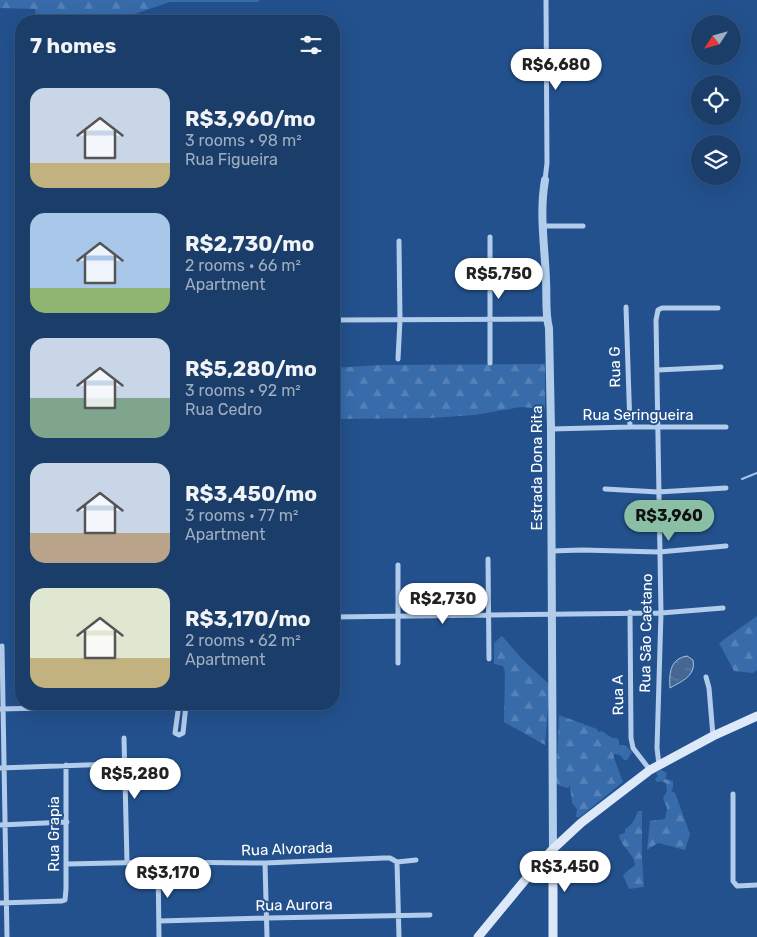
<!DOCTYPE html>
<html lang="en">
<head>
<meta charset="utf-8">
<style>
	body { margin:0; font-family:Rubik,sans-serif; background:#234470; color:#f1f3f6; height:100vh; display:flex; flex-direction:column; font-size:19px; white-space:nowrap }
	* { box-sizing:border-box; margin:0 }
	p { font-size:16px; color:#9faec1 }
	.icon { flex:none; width:28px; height:28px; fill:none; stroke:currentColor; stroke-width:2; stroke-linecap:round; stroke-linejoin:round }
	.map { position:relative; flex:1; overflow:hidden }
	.panel { position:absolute; left:15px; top:15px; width:325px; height:695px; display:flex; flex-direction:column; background:#1a3d6a; border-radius:20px; box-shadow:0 5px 20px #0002,0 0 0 1px #38567e }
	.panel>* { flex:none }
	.needle { width:32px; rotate:234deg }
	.fabs { position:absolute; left:691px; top:15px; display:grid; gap:10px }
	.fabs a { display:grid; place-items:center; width:50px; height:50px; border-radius:50%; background:#1a3d6a; box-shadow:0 5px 20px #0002,0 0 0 1px #38567e; font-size:25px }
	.price { position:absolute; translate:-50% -42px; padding:0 11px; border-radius:18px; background:#fff; color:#222; font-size:16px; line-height:32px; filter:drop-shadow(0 1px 2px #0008) }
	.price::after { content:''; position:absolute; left:50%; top:30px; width:15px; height:11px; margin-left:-8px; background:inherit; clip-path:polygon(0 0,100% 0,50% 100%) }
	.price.selected { background:#8abfa5; color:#111 }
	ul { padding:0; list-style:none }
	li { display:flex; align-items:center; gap:15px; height:125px; padding:0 15px }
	li span { display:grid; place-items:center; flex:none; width:140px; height:100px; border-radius:15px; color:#555 }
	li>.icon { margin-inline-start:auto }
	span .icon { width:60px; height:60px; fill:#fffc; stroke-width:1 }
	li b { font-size:21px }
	h2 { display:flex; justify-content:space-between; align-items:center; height:60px; padding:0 15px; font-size:21px }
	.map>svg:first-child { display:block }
</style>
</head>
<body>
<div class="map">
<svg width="757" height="937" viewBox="0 0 757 937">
	<defs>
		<pattern id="forest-firs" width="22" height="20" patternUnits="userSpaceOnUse" patternTransform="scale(1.25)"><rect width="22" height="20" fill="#376baa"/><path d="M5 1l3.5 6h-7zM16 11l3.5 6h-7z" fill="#5581b7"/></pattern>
		<pattern id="water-ripples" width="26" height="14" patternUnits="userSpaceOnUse" patternTransform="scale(1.25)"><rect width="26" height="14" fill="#466792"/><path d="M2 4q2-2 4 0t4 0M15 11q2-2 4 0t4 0" fill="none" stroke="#627ea2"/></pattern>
	</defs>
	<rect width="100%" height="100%" fill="#23518d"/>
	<path fill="url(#forest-firs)" d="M 0,0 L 259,0 L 259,2 L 170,2 L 114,21 L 36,21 L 35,9 L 0,8 Z
		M 545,364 L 545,409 L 521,407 L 475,415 L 431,418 L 334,419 L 334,368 L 380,365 Z
		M 757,616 L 757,670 L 753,673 L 734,671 L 719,643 Z
		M 502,636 L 522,659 L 550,685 L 545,745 L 504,722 L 505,671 L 503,666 L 494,664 L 494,643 Z
		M 559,715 L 597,729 L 598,732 L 602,731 L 612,738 L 617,738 L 619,741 L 619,745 L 626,746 L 632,752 L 627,760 L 624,760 L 620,755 L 614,754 L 614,758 L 623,782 L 580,817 L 576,817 L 577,809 L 572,803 L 570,786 L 567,788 L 558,785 L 556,782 Z
		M 661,770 L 667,773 L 665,779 L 673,781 L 673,788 L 671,791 L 675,793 L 690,834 L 685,850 L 658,843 L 647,850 L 650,821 L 665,819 L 667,808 L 663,798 L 667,791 L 666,783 L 660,781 L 657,782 L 655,779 L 658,776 L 656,773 Z
		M 638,811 L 642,811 L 642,859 L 644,887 L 629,889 L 623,875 L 635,865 C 634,853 620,846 619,835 L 625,833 L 625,829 C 633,825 635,818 638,811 Z"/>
	<path fill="url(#water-ripples)" stroke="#a6c7ec" d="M 687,656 L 693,660 C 696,676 682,681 670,688 C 669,673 670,659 687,656 Z"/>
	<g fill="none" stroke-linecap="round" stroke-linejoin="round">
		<path stroke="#a6c7ec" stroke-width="2" d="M 742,479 L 757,473"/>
		<path stroke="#b2cceb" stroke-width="5" d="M 545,180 L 547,163 L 546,0
			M 542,226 L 583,226
			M 626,307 L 630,427
			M 334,320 L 547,319
			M 398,359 L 400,320 L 399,241
			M 490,363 L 490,237
			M 658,370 L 721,367
			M 551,429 L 630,427 L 726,427
			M 605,489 L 658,492 L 726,488
			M 551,551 L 582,550 L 659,552 L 726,546
			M 488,559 L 489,659
			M 334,562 L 335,617
			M 398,565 L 398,663
			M 630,612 L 631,738 L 633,748 L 650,770
			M 334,617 L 661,613 L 723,608
			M 2,646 L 7,937
			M 706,677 L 709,688 L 713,736
			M 179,704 L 175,733 L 179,735 L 183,733 L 186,705
			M 0,709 L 178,705 L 186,707
			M 124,738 L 127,862
			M 659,765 L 657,748 L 661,613 L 656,320 L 658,310 L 662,308 L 718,308
			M 0,768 L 172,762
			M 733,794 L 733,881 L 737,886 L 757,885
			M 0,825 L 67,822
			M 158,862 L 159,937
			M 397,862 L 399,937
			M 265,863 L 267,937
			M 67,864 L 158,862 L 265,863 L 384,858 L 390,858 L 397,862 L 416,860
			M 0,903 L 62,901 L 65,900 L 66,889 L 66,765
			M 159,921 L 267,918 L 430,915"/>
		<path stroke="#b2cceb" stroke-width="8" d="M 545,180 C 539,215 545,246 546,281 C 547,297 545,313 549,328 L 551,429 L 553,849"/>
		<path stroke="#dde9f9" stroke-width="9" d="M 553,849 L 553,937
			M 478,937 L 535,868 L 553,849 L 581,823 L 650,770 L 713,736 L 757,716"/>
	</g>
	<g text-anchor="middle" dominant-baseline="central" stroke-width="4" stroke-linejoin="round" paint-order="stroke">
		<g font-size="15" fill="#fff" stroke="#23518d">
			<text transform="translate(615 367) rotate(-91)">Rua G</text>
			<text x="638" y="415">Rua Seringueira</text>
			<text transform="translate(537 468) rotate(-90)">Estrada Dona Rita</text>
			<text transform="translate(646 633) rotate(-89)">Rua São Caetano</text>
			<text transform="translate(618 695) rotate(-91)">Rua A</text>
			<text transform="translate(54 834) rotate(-90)">Rua Grapia</text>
			<text transform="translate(287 849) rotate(-2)">Rua Alvorada</text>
			<text transform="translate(294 905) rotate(-1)">Rua Aurora</text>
		</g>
	</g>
</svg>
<div class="fabs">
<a><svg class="needle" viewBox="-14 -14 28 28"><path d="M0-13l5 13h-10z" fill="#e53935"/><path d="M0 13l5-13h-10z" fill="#9faec1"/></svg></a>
<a><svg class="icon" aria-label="locate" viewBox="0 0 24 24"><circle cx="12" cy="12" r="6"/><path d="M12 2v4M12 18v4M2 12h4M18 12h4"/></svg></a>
<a><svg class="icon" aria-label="layers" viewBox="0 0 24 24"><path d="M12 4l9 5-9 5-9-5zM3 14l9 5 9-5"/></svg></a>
</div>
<b class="price" style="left:556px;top:91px">R$6,680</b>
<b class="price" style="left:499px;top:300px">R$5,750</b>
<b class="price selected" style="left:669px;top:542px">R$3,960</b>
<b class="price" style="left:443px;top:625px">R$2,730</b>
<b class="price" style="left:135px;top:800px">R$5,280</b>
<b class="price" style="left:565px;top:893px">R$3,450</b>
<b class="price" style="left:168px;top:899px">R$3,170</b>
<section class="panel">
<h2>7 homes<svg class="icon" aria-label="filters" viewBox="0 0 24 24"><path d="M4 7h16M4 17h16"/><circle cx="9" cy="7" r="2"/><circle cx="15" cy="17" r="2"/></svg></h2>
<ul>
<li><span style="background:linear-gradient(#c9d6e8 75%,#c2b280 0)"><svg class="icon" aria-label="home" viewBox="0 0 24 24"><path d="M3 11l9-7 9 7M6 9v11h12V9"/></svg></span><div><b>R$3,960/mo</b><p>3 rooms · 98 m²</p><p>Rua Figueira</p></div></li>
<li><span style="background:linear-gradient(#a9c7e8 75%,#8fb573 0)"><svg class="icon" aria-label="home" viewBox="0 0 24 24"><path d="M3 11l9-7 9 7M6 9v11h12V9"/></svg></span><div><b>R$2,730/mo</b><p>2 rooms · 66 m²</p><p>Apartment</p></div></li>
<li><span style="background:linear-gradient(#c9d6e8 60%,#7fa58c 0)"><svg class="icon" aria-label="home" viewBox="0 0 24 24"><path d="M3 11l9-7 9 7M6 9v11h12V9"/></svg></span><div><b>R$5,280/mo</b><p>3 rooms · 92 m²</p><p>Rua Cedro</p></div></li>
<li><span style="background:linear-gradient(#c9d6e8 70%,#b9a48a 0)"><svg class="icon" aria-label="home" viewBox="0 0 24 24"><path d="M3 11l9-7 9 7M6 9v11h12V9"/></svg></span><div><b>R$3,450/mo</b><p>3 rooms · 77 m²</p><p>Apartment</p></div></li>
<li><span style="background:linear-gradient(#dfe7d0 70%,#c2b280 0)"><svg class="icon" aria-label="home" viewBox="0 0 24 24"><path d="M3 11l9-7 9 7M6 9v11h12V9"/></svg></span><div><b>R$3,170/mo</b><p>2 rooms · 62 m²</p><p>Apartment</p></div></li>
</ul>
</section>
</div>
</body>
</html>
